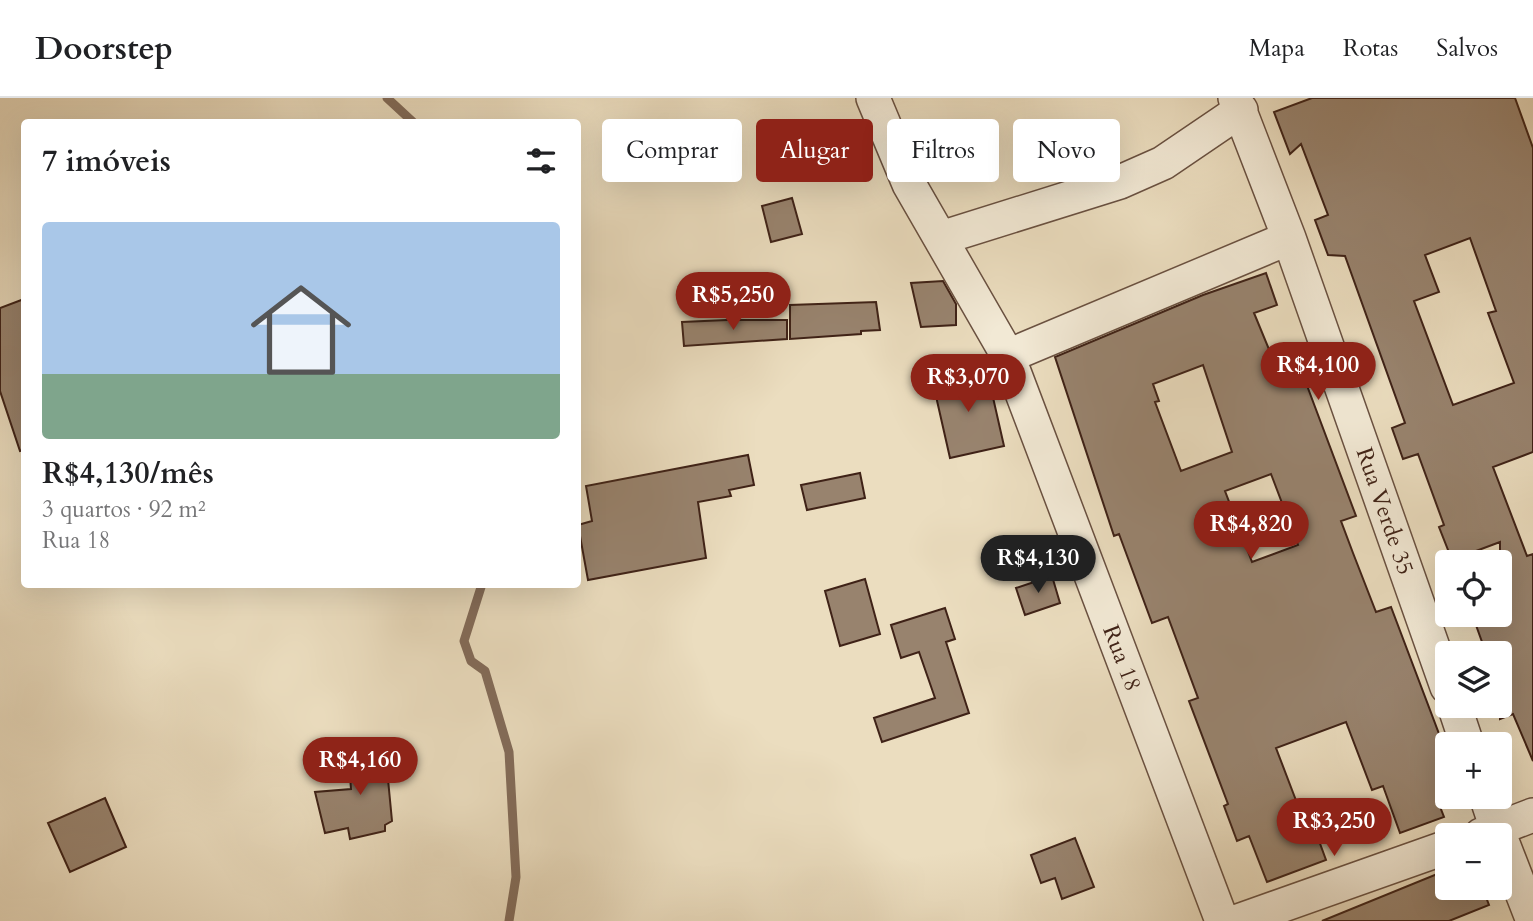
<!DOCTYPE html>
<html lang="pt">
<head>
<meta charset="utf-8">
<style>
	body { margin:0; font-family:Cardo,serif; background:#f2f2f2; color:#202124; height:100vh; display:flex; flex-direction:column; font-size:26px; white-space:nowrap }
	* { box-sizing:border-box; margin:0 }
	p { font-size:23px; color:#757577 }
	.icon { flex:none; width:38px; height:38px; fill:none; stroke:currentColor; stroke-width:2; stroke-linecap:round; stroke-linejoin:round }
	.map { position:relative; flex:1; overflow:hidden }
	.side { position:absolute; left:21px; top:21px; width:560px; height:469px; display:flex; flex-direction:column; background:#fff; border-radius:7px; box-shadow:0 7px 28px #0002 }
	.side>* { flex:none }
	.banner { position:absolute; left:602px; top:21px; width:665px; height:63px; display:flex; gap:14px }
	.fabs { position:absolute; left:1435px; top:452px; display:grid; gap:14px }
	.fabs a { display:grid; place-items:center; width:77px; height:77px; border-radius:7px; background:#fff; box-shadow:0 7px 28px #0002; font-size:35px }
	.price { position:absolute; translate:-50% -60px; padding:0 16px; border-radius:24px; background:#8f2418; color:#fff; font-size:23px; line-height:46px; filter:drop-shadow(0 2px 4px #0008) }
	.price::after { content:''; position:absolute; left:50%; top:42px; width:21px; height:16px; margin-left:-10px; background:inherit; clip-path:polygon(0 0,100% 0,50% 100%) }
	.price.selected { background:#222; color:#fff }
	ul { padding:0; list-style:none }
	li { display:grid; align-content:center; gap:14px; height:371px; padding:0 21px }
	li span { display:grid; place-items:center; height:217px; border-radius:7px; color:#555 }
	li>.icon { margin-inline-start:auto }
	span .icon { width:126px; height:126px; fill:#fffc; stroke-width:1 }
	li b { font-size:30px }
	h2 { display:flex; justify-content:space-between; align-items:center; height:84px; padding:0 21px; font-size:30px }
	.pill { padding:0 24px; border-radius:7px; background:#fff; box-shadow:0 7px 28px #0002; font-size:24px; line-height:63px }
	.pill.selected { background:#8f2418; color:#fff }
	header { display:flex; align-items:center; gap:42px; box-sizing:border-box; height:98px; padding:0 35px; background:#fff; border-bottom:2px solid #e0e0e0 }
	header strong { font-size:33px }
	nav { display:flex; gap:38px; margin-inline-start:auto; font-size:24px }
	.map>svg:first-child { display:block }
</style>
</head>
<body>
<header>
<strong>Doorstep</strong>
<nav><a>Mapa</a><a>Rotas</a><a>Salvos</a></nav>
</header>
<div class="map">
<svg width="1533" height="823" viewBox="0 0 1533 823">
	<rect width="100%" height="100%" fill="#ebddbf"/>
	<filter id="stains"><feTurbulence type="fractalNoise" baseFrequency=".00286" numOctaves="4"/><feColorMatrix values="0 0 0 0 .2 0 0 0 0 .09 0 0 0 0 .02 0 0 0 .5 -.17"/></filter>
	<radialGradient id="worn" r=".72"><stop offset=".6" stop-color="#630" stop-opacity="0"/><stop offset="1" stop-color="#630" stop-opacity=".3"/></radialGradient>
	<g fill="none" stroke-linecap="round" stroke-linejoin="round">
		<path stroke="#836c5a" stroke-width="9" d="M 387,0 L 413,24
			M 482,486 L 464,543 L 471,563 L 485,573 L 509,654 L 516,779 L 509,823"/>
	</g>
	<path fill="#98836e" stroke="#3f2217" stroke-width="2" fill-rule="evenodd" d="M 1312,0 L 1515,0 L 1533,50 L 1533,354 L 1493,369 L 1527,458 L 1533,456 L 1533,663 L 1513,616 L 1500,621 L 1500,555 L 1486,555 L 1472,516 L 1500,516 L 1500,444 L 1452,462 L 1439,429 L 1444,427 L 1418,356 L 1403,361 L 1392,330 L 1405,325 L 1345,158 L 1328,157 L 1315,122 L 1328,117 L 1301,46 L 1290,56 L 1274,14 ZM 1470,140 L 1496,213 L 1488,215 L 1514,285 L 1453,307 L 1414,203 L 1439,194 L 1425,157 Z
		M 792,100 L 802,136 L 771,144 L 762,108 Z
		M 1266,175 L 1277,207 L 1254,215 L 1273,261 L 1294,253 L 1356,418 L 1341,423 L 1353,455 L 1376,514 L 1391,509 L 1447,657 L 1447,697 L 1437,701 L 1444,719 L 1400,735 L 1383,688 L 1372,692 L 1346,624 L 1276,650 L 1297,705 L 1304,702 L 1326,762 L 1267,784 L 1249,738 L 1237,743 L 1224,708 L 1228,706 L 1189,603 L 1198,600 L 1168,519 L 1152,525 L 1119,436 L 1114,438 L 1055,259 L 1203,197 ZM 1203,267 L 1232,354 L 1181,373 L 1155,304 L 1159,303 L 1153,286 ZM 1271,376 L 1298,447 L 1252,464 L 1225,393 Z
		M 943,183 L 956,206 L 956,227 L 921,229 L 911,185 Z
		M 24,201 L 24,352 L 20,353 L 0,293 L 0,210 Z
		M 876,204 L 880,232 L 861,233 L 861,236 L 790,241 L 790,207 Z
		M 727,222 L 787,222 L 787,241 L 684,248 L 682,224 Z
		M 987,273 L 1004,348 L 950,360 L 933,285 Z
		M 748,357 L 754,387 L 729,392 L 731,398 L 698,404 L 706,460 L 588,482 L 578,427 L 592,423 L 586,388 Z
		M 860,375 L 865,400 L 807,412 L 801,387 Z
		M 1052,478 L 1060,505 L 1025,517 L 1016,490 Z
		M 865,481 L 880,536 L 840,548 L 825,493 Z
		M 945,510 L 955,541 L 946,544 L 969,615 L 882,644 L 874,620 L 935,600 L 919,554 L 901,560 L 891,527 Z
		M 385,650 L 392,723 L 385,727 L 385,733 L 350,741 L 348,730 L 325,735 L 315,694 L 351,691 L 348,653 Z
		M 105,700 L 126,749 L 70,774 L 48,725 Z
		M 1075,740 L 1094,789 L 1062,801 L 1055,780 L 1041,785 L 1031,757 Z
		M 1447,772 L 1447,789 L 1482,789 L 1489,807 L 1449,823 L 1322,823 Z"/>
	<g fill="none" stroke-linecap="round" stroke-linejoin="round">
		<defs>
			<path id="minor" d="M 873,0 L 909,86 L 1008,258 L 1222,823
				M 1235,0 L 1289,140 L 1447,589
				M 941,140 L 1120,84 L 1163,65 L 1241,12
				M 1008,258 L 1289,140
				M 1454,607 L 1467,646
				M 1486,698 L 1499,737
				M 1481,737 L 1533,717
				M 1500,738 L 1533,823
				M 1238,823 L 1447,749"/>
		</defs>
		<use href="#minor" stroke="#6a5141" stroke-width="36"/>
		<use href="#minor" stroke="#f2e9d5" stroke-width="33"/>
	</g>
	<g text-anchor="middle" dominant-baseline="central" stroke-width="6" stroke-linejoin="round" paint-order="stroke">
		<g font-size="23" fill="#3f2217" stroke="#f2e9d5">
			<text transform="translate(1385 413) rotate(71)">Rua Verde 35</text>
			<text transform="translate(1122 560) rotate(69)">Rua 18</text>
		</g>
	</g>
	<rect width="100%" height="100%" filter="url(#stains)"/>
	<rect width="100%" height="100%" fill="url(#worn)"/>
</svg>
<div class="fabs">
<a><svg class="icon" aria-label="locate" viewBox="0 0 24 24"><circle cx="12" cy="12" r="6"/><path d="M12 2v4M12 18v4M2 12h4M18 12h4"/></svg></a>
<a><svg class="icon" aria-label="layers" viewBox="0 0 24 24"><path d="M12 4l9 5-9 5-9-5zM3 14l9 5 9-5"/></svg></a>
<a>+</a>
<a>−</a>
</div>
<b class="price" style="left:733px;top:234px">R$5,250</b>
<b class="price" style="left:1318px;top:304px">R$4,100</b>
<b class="price" style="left:968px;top:316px">R$3,070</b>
<b class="price" style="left:1251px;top:463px">R$4,820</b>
<b class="price selected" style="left:1038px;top:497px">R$4,130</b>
<b class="price" style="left:360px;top:699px">R$4,160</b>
<b class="price" style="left:1334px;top:760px">R$3,250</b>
<div class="banner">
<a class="pill">Comprar</a>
<a class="pill selected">Alugar</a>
<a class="pill">Filtros</a>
<a class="pill">Novo</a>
</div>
<section class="side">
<h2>7 imóveis<svg class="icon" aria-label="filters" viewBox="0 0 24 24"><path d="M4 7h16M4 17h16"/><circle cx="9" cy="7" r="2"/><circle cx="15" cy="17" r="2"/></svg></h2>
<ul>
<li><span style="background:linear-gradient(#a9c7e8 70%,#7fa58c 0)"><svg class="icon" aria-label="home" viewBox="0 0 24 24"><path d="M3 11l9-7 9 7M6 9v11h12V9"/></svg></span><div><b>R$4,130/mês</b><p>3 quartos · 92 m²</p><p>Rua 18</p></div></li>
</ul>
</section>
</div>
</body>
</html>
